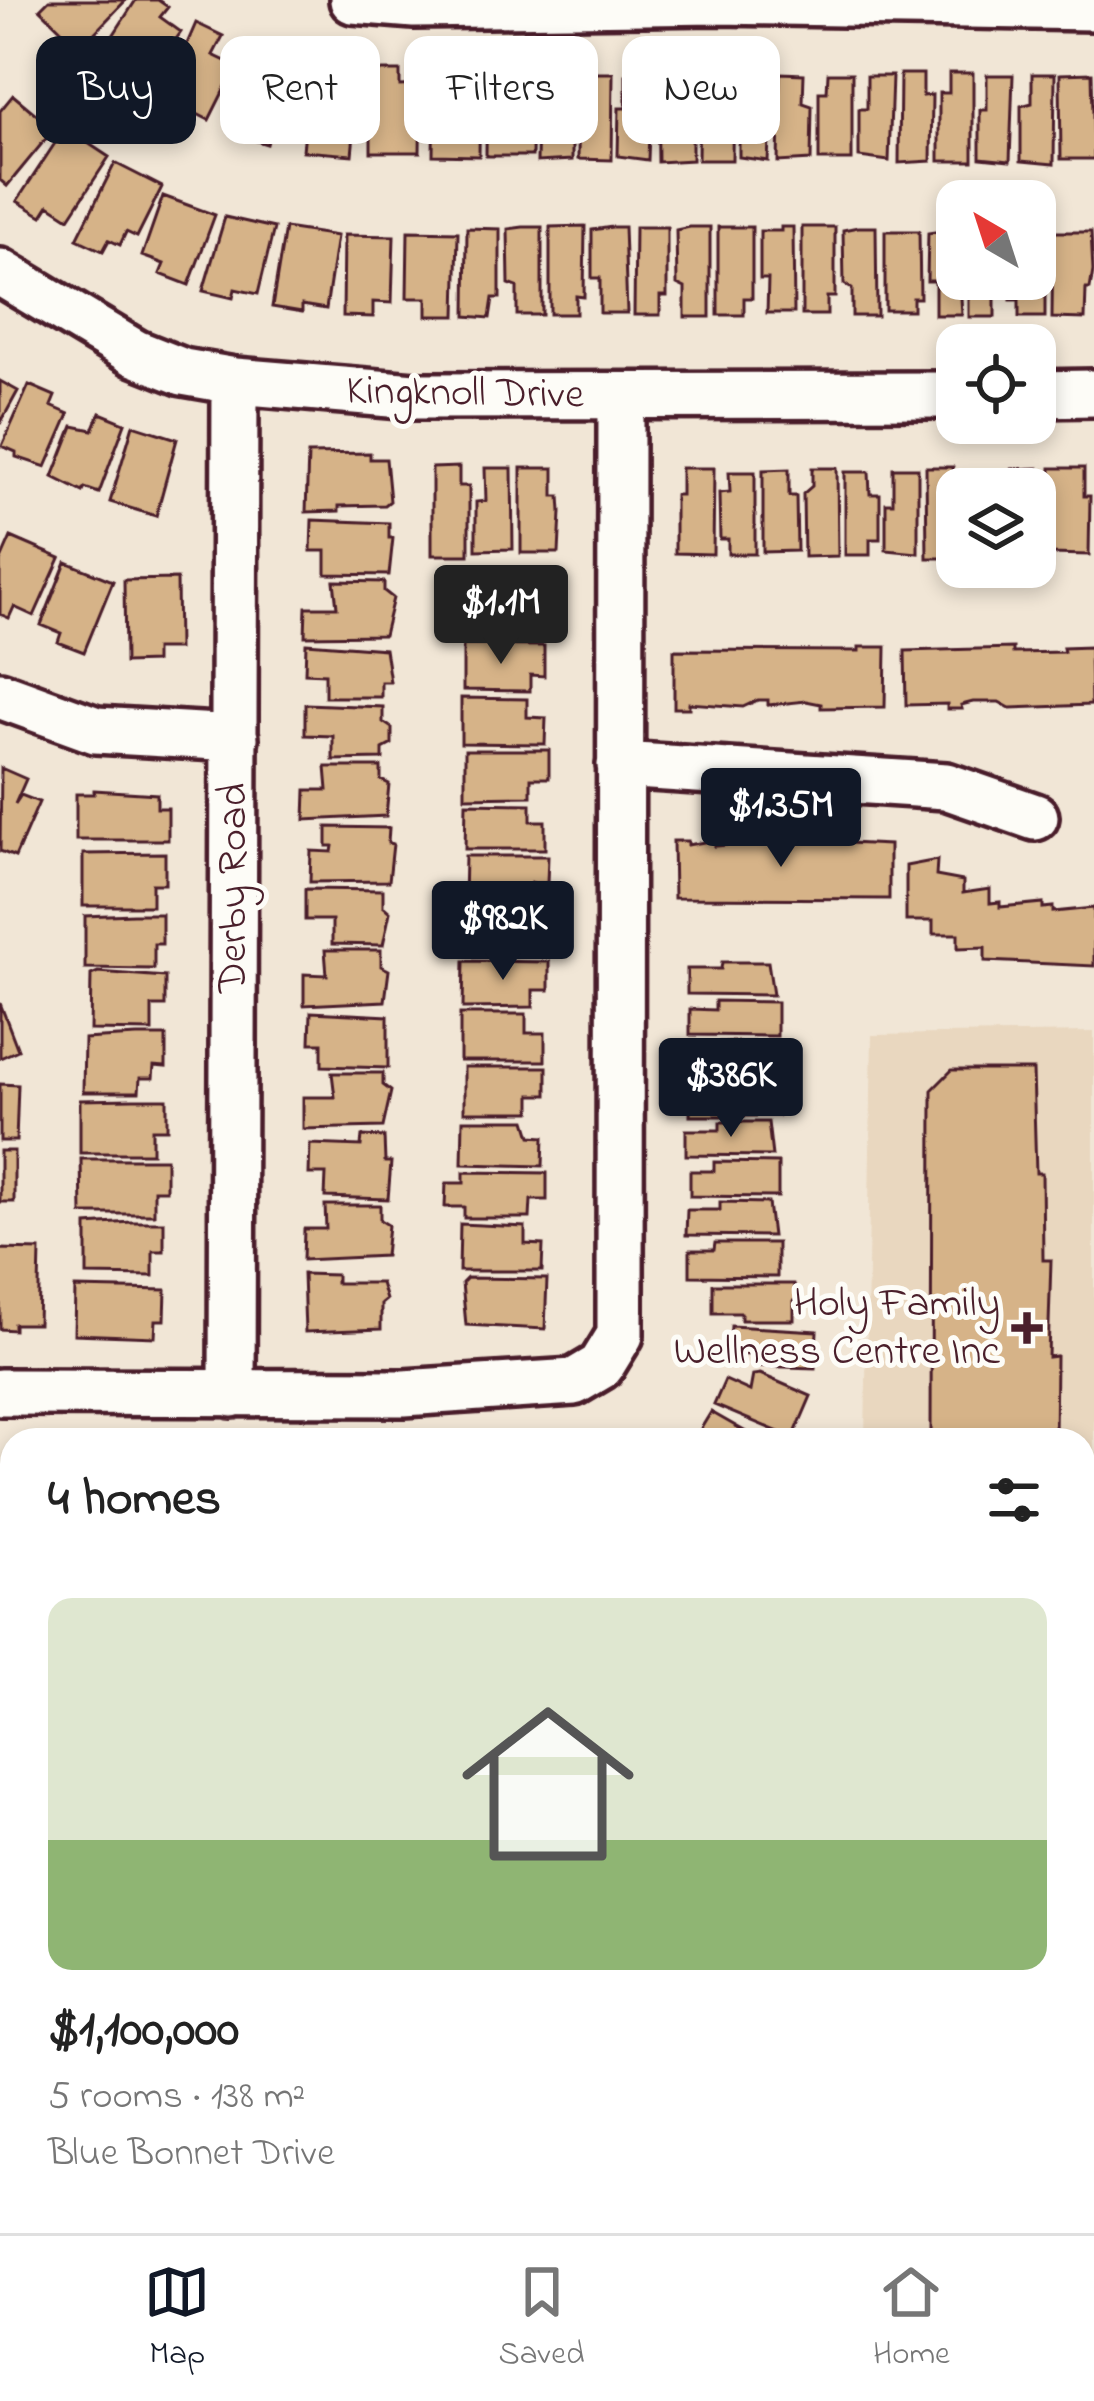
<!DOCTYPE html>
<html lang="en">
<head>
<meta charset="utf-8">
<style>
	body { margin:0; font-family:"Indie Flower",sans-serif; background:#f6f6f6; color:#222; height:100vh; display:flex; flex-direction:column; font-size:45px; white-space:nowrap }
	* { box-sizing:border-box; margin:0 }
	p { font-size:39px; color:#767676 }
	.icon { flex:none; width:66px; height:66px; fill:none; stroke:currentColor; stroke-width:2; stroke-linecap:round; stroke-linejoin:round }
	.map { position:relative; flex:1; overflow:hidden }
	.sheet { position:absolute; left:0px; top:1428px; width:1095px; height:807px; display:flex; flex-direction:column; background:#fff; border-radius:36px 36px 0 0; box-shadow:0 6px 18px #0003 }
	.sheet>* { flex:none }
	.banner { position:absolute; left:36px; top:36px; width:1023px; height:108px; display:flex; gap:24px }
	.needle { width:78px; rotate:321deg }
	.buttons { position:absolute; left:936px; top:180px; display:grid; gap:24px }
	.buttons a { display:grid; place-items:center; width:120px; height:120px; border-radius:24px; background:#fff; box-shadow:0 6px 18px #0003; font-size:60px }
	.price { position:absolute; translate:-50% -102px; padding:0 27px; border-radius:12px; background:#111827; color:#fff; font-size:39px; line-height:78px; filter:drop-shadow(0 3px 6px #0008) }
	.price::after { content:''; position:absolute; left:50%; top:72px; width:36px; height:27px; margin-left:-18px; background:inherit; clip-path:polygon(0 0,100% 0,50% 100%) }
	.price.current { background:#222; color:#fff }
	ul { padding:0; list-style:none }
	li { display:grid; align-content:center; gap:24px; height:636px; padding:0 48px }
	li+li { border-top:3px solid #e0e0e0 }
	li span { display:grid; place-items:center; height:372px; border-radius:24px; color:#555 }
	li>.icon { margin-inline-start:auto }
	span .icon { width:216px; height:216px; fill:#fffc; stroke-width:1 }
	li b { font-size:51px }
	h2 { display:flex; justify-content:space-between; align-items:center; height:144px; padding:0 48px; font-size:51px }
	.pill { padding:0 42px; border-radius:24px; background:#fff; box-shadow:0 6px 18px #0003; font-size:42px; line-height:108px }
	.pill.current { background:#111827; color:#fff }
	.tabs { display:flex; justify-content:space-around; align-items:center; height:168px; border-top:3px solid #e0e0e0; background:#fff; font-size:33px; color:#767676 }
	.tabs a { display:grid; justify-items:center; gap:6px }
	.tabs .current { color:#111827 }
	.map>svg:first-child { display:block }
</style>
</head>
<body>
<div class="map">
<svg width="1094" height="2233" viewBox="0 0 1094 2233">
	<rect width="100%" height="100%" fill="#f1e6d6"/>
	<filter id="ink" filterUnits="userSpaceOnUse"><feTurbulence type="fractalNoise" baseFrequency=".00833" numOctaves="2"/><feDisplacementMap in="SourceGraphic" scale="24" xChannelSelector="R" yChannelSelector="G"/><feConvolveMatrix kernelMatrix="1 2 1 2 8 2 1 2 1" color-interpolation-filters="sRGB"/></filter>
	<g filter="url(#ink)">
		<path fill="#e9d7bf" d="M 1094,1032 L 1094,1564 L 1083,1565 L 1083,1440 L 865,1440 L 872,1035 Z"/>
		<path fill="#bfda91" stroke="#847c5e" stroke-width="3" d="M 1083,1764 L 1094,1764 L 1094,2233 L 433,2233 L 433,2223 L 1083,2223 Z"/>
		<path fill="#d6b388" stroke="#4a1f2b" stroke-width="3" d="M 49,0 L 126,0 L 80,48 L 40,9 Z
			M 136,0 L 158,0 L 168,7 L 160,17 L 181,32 L 139,92 L 96,62 Z
			M 196,23 L 223,36 L 213,55 L 236,66 L 209,120 L 164,97 Z
			M 249,51 L 278,61 L 273,78 L 278,72 L 298,78 L 280,136 L 270,133 L 267,144 L 247,138 L 250,128 L 230,122 Z
			M 330,69 L 360,72 L 352,155 L 303,151 L 309,86 L 328,87 Z
			M 371,71 L 400,71 L 400,86 L 421,85 L 420,152 L 371,152 Z
			M 452,72 L 480,73 L 479,156 L 433,155 L 434,90 L 452,90 Z
			M 487,72 L 513,72 L 513,91 L 533,91 L 532,156 L 486,156 Z
			M 707,72 L 733,72 L 732,160 L 698,160 L 699,91 L 707,91 Z
			M 539,73 L 563,73 L 562,101 L 572,107 L 572,160 L 537,162 Z
			M 588,73 L 613,73 L 612,160 L 578,159 L 579,91 L 587,91 Z
			M 657,73 L 683,73 L 683,104 L 692,106 L 692,160 L 658,162 Z
			M 780,73 L 804,74 L 803,103 L 812,106 L 811,160 L 778,162 Z
			M 828,73 L 852,73 L 852,160 L 819,160 L 819,92 L 827,92 Z
			M 949,73 L 973,73 L 973,161 L 939,161 L 939,93 L 949,93 Z
			M 1092,73 L 1094,159 L 1061,159 L 1060,74 Z
			M 900,74 L 923,74 L 923,96 L 932,95 L 931,161 L 899,163 Z
			M 1032,74 L 1055,74 L 1054,164 L 1021,161 L 1021,106 L 1032,103 Z
			M 626,75 L 651,75 L 648,160 L 618,156 L 619,108 L 626,108 Z
			M 746,75 L 772,75 L 768,161 L 739,157 L 739,109 L 746,109 Z
			M 987,75 L 1013,75 L 1010,161 L 980,158 L 980,110 L 987,110 Z
			M 867,76 L 892,76 L 889,161 L 859,157 L 859,109 L 867,109 Z
			M 13,95 L 54,129 L 7,186 L 0,180 L 0,111 Z
			M 65,128 L 109,157 L 69,218 L 49,205 L 42,216 L 17,201 Z
			M 115,163 L 162,187 L 137,237 L 126,232 L 120,245 L 109,240 L 103,251 L 77,239 Z
			M 163,196 L 215,215 L 189,285 L 160,274 L 164,264 L 142,256 Z
			M 225,217 L 274,228 L 258,294 L 235,289 L 233,298 L 203,291 Z
			M 585,226 L 584,297 L 576,296 L 576,314 L 550,314 L 550,227 Z
			M 523,227 L 542,227 L 542,315 L 517,315 L 517,287 L 509,284 L 508,229 Z
			M 612,227 L 624,227 L 627,313 L 600,313 L 600,278 L 592,278 L 592,230 Z
			M 635,227 L 667,227 L 667,296 L 660,296 L 660,315 L 634,315 Z
			M 690,227 L 710,227 L 710,317 L 685,317 L 685,288 L 677,284 L 676,230 Z
			M 718,227 L 752,227 L 752,298 L 744,298 L 744,315 L 718,315 Z
			M 781,227 L 793,227 L 794,313 L 767,313 L 768,279 L 760,279 L 760,231 L 781,231 Z
			M 802,227 L 835,227 L 835,297 L 827,297 L 827,315 L 802,315 Z
			M 858,227 L 876,227 L 877,316 L 852,316 L 852,289 L 844,284 L 843,230 Z
			M 285,228 L 337,236 L 326,309 L 302,305 L 302,312 L 272,307 Z
			M 467,228 L 500,229 L 500,298 L 493,298 L 490,318 L 466,316 Z
			M 948,230 L 957,230 L 962,315 L 935,315 L 935,281 L 927,281 L 928,233 Z
			M 1035,230 L 1045,230 L 1045,317 L 1019,317 L 1019,300 L 1011,300 L 1011,279 L 1035,279 Z
			M 408,231 L 458,232 L 456,316 L 427,316 L 427,298 L 407,298 Z
			M 885,231 L 919,231 L 920,298 L 913,298 L 913,310 L 885,310 Z
			M 1053,232 L 1091,232 L 1093,271 L 1090,289 L 1086,289 L 1085,319 L 1052,318 Z
			M 344,235 L 394,236 L 392,303 L 373,302 L 373,317 L 343,316 Z
			M 969,279 L 1002,279 L 1002,285 L 995,288 L 995,317 L 969,317 Z
			M 0,381 L 18,391 L 0,424 Z
			M 29,385 L 55,396 L 51,406 L 69,414 L 46,467 L 16,457 L 16,452 L 2,446 Z
			M 100,413 L 125,423 L 99,493 L 85,488 L 83,492 L 53,477 L 73,426 L 93,430 Z
			M 133,425 L 177,439 L 156,516 L 110,502 Z
			M 370,453 L 370,459 L 386,459 L 390,501 L 385,505 L 339,506 L 339,511 L 306,512 L 308,454 Z
			M 459,467 L 459,486 L 469,486 L 469,555 L 432,555 L 432,468 Z
			M 926,467 L 953,467 L 957,555 L 947,558 L 927,558 Z
			M 485,468 L 512,468 L 513,549 L 476,550 L 476,502 L 486,501 Z
			M 521,468 L 554,468 L 554,496 L 560,496 L 561,512 L 559,553 L 521,553 Z
			M 681,468 L 714,468 L 713,554 L 675,553 L 675,495 L 681,495 Z
			M 812,468 L 837,468 L 838,556 L 804,557 L 803,494 L 812,486 Z
			M 893,468 L 918,468 L 918,553 L 886,550 L 886,503 L 893,503 Z
			M 1038,468 L 1038,495 L 1044,496 L 1045,551 L 1035,551 L 1035,489 L 1013,489 L 1012,469 Z
			M 1051,468 L 1084,468 L 1084,496 L 1090,496 L 1089,555 L 1050,554 Z
			M 789,469 L 789,496 L 796,496 L 797,551 L 763,552 L 763,470 Z
			M 729,472 L 755,472 L 755,554 L 728,554 L 728,539 L 720,539 L 719,493 L 730,492 Z
			M 845,472 L 869,472 L 870,494 L 880,494 L 880,539 L 870,539 L 870,555 L 845,555 Z
			M 977,472 L 1002,472 L 1002,489 L 977,489 Z
			M 312,520 L 389,523 L 389,538 L 393,538 L 389,575 L 326,574 L 326,551 L 311,551 Z
			M 11,537 L 60,558 L 34,616 L 14,607 L 9,618 L 0,614 L 0,562 Z
			M 66,562 L 113,581 L 84,652 L 58,642 L 61,633 L 41,625 Z
			M 177,579 L 178,649 L 155,649 L 155,662 L 125,663 L 124,580 Z
			M 334,581 L 384,582 L 384,591 L 393,598 L 384,635 L 305,636 L 306,607 L 337,607 Z
			M 461,592 L 529,594 L 529,611 L 546,612 L 545,639 L 460,638 Z
			M 306,643 L 385,649 L 390,682 L 381,682 L 381,697 L 325,697 L 325,674 L 305,673 Z
			M 463,645 L 544,646 L 544,676 L 530,675 L 530,691 L 463,690 Z
			M 859,647 L 886,647 L 885,707 L 821,708 L 821,704 L 806,701 L 768,705 L 768,700 L 758,700 L 743,707 L 689,703 L 689,708 L 674,708 L 674,650 L 859,651 Z
			M 1090,647 L 1091,705 L 1010,708 L 999,702 L 973,702 L 961,705 L 962,709 L 947,709 L 947,704 L 906,705 L 905,651 L 1013,648 L 1013,653 L 1064,652 L 1063,648 Z
			M 461,698 L 527,699 L 527,717 L 546,718 L 545,744 L 461,743 Z
			M 305,704 L 383,707 L 383,722 L 392,728 L 392,744 L 383,749 L 383,759 L 333,760 L 333,736 L 305,735 Z
			M 465,750 L 549,750 L 549,778 L 531,778 L 531,796 L 465,797 Z
			M 326,767 L 381,767 L 381,780 L 389,784 L 386,816 L 305,820 L 306,790 L 328,790 Z
			M 1,768 L 26,779 L 15,804 L 21,795 L 39,802 L 15,857 L 0,851 Z
			M 94,790 L 157,794 L 157,808 L 168,808 L 168,840 L 76,840 L 76,794 L 94,794 Z
			M 466,803 L 531,804 L 531,821 L 545,821 L 545,849 L 465,849 Z
			M 327,827 L 389,828 L 388,843 L 393,844 L 389,881 L 310,882 L 311,851 L 332,852 L 333,846 L 327,846 Z
			M 742,838 L 889,845 L 889,899 L 674,898 L 673,841 L 688,841 L 688,845 L 715,840 L 715,846 L 726,845 L 727,841 Z
			M 165,853 L 165,884 L 152,884 L 152,906 L 83,906 L 83,854 Z
			M 465,856 L 548,856 L 547,883 L 532,883 L 532,901 L 464,902 Z
			M 937,860 L 936,876 L 963,881 L 963,893 L 990,889 L 990,903 L 1000,902 L 1000,907 L 1043,903 L 1043,908 L 1053,907 L 1053,912 L 1094,908 L 1094,966 L 985,961 L 985,947 L 958,948 L 958,934 L 933,934 L 933,921 L 906,921 L 906,866 Z
			M 305,889 L 383,890 L 383,906 L 390,912 L 383,945 L 332,944 L 332,920 L 305,920 Z
			M 461,909 L 528,910 L 528,928 L 545,928 L 548,933 L 545,956 L 460,954 Z
			M 133,914 L 162,914 L 162,944 L 154,944 L 154,969 L 85,968 L 85,916 Z
			M 325,950 L 381,950 L 381,966 L 389,970 L 385,1001 L 304,1005 L 304,974 L 327,975 Z
			M 464,961 L 549,962 L 549,990 L 533,990 L 533,1007 L 463,1008 Z
			M 722,962 L 768,962 L 773,995 L 687,994 L 687,969 L 721,969 Z
			M 98,972 L 165,977 L 165,1006 L 152,1006 L 152,1031 L 90,1030 L 91,975 Z
			M 715,1001 L 777,1002 L 777,1036 L 690,1035 L 690,1009 L 715,1010 Z
			M 0,1003 L 18,1050 L 0,1058 Z
			M 311,1012 L 388,1016 L 388,1068 L 322,1066 L 322,1043 L 310,1043 Z
			M 460,1014 L 526,1014 L 526,1033 L 545,1033 L 545,1061 L 460,1061 Z
			M 137,1036 L 166,1036 L 166,1067 L 154,1066 L 153,1078 L 140,1078 L 139,1092 L 83,1092 L 84,1039 Z
			M 720,1042 L 768,1042 L 772,1076 L 687,1077 L 687,1050 L 721,1049 Z
			M 464,1067 L 547,1067 L 547,1095 L 531,1095 L 531,1112 L 464,1112 Z
			M 952,1070 L 1033,1070 L 1036,1173 L 1042,1173 L 1043,1260 L 1051,1260 L 1048,1357 L 1056,1356 L 1055,1440 L 931,1440 L 932,1090 Z
			M 332,1073 L 383,1073 L 383,1085 L 391,1091 L 383,1127 L 303,1129 L 303,1097 L 335,1097 Z
			M 715,1082 L 779,1083 L 778,1116 L 690,1116 L 691,1090 L 715,1091 Z
			M 0,1084 L 18,1085 L 16,1141 L 0,1141 Z
			M 133,1099 L 167,1099 L 167,1129 L 152,1129 L 152,1153 L 80,1153 L 80,1100 Z
			M 463,1120 L 526,1120 L 531,1136 L 544,1137 L 543,1166 L 462,1164 Z
			M 720,1122 L 768,1122 L 772,1156 L 686,1155 L 686,1130 L 720,1130 Z
			M 362,1136 L 384,1137 L 385,1162 L 391,1162 L 388,1199 L 325,1197 L 326,1174 L 309,1174 L 310,1144 L 361,1146 Z
			M 0,1151 L 14,1151 L 14,1202 L 0,1202 Z
			M 81,1159 L 166,1159 L 166,1190 L 154,1190 L 154,1214 L 82,1214 Z
			M 714,1162 L 778,1163 L 778,1197 L 690,1196 L 690,1171 L 714,1171 Z
			M 464,1172 L 547,1173 L 547,1200 L 531,1200 L 530,1218 L 464,1218 L 464,1207 L 445,1207 L 446,1183 L 464,1183 Z
			M 720,1202 L 768,1203 L 772,1236 L 686,1235 L 687,1210 L 720,1210 Z
			M 325,1205 L 380,1205 L 380,1220 L 388,1225 L 385,1256 L 303,1260 L 304,1229 L 326,1229 Z
			M 132,1222 L 164,1222 L 164,1251 L 153,1251 L 153,1276 L 87,1275 L 87,1225 Z
			M 460,1224 L 525,1227 L 525,1244 L 543,1245 L 542,1271 L 459,1271 Z
			M 715,1243 L 777,1243 L 777,1277 L 690,1276 L 690,1250 L 714,1250 Z
			M 0,1249 L 40,1250 L 38,1324 L 14,1324 L 14,1330 L 0,1329 Z
			M 303,1274 L 336,1275 L 336,1283 L 381,1283 L 386,1300 L 381,1304 L 381,1329 L 305,1332 Z
			M 467,1278 L 547,1279 L 545,1329 L 466,1325 L 462,1283 Z
			M 713,1284 L 794,1284 L 798,1301 L 794,1301 L 794,1320 L 741,1320 L 741,1313 L 713,1313 Z
			M 75,1288 L 166,1290 L 165,1320 L 156,1320 L 155,1337 L 74,1334 Z
			M 731,1326 L 817,1331 L 815,1368 L 752,1366 L 752,1355 L 729,1354 Z
			M 760,1374 L 811,1396 L 793,1438 L 714,1405 L 725,1380 L 750,1391 L 753,1375 Z
			M 711,1412 L 760,1440 L 705,1440 L 697,1435 Z
			M 0,1469 L 12,1469 L 12,1548 L 0,1548 Z"/>
		<g fill="none" stroke-linecap="round" stroke-linejoin="round">
			<defs>
				<path id="minor" d="M 353,0 L 414,5 L 718,1 L 1094,7
					M 0,272 L 135,353 L 183,372 L 235,381 L 414,396 L 957,395
					M 1035,394 L 1094,393
					M 0,695 L 96,730 L 235,738
					M 620,765 L 946,786 L 1035,817
					M 0,1392 L 404,1393 L 574,1382 L 601,1366 L 620,1335 L 621,396
					M 232,1394 L 235,381"/>
				<path id="major" d="M 1083,1632 L 1094,1630
					M 0,1698 L 12,1699
					M 1083,1704 L 1094,1703
					M 0,1769 L 12,1769"/>
			</defs>
			<use href="#minor" stroke="#4a1f2b" stroke-width="54"/>
			<use href="#major" stroke="#4a1f2b" stroke-width="66"/>
			<use href="#minor" stroke="#fdfcf7" stroke-width="45"/>
			<use href="#major" stroke="#fdfcf7" stroke-width="57"/>
		</g>
	</g>
	<path fill="#4a1f2b" stroke="#fdfcf7" stroke-width="4.5" d="M1021 1310h12v12h12v12h-12v12h-12v-12h-12v-12h12z"/>
	<g text-anchor="middle" dominant-baseline="central" stroke-width="10" stroke-linejoin="round" paint-order="stroke">
		<g font-size="42" fill="#4a1f2b" stroke="#fdfcf7">
			<text transform="translate(465 394) rotate(1)">Kingknoll Drive</text>
			<text transform="translate(234 888) rotate(-90)">Derby Road</text>
		</g>
		<g font-size="42" fill="#4a1f2b" stroke="#fdfcf7" text-anchor="end">
			<text x="1000" y="1304">Holy Family<tspan x="1000" dy="48">Wellness Centre Inc</tspan></text>
		</g>
	</g>
</svg>
<div class="buttons">
<a><svg class="needle" viewBox="-14 -14 28 28"><path d="M0-13l5 13h-10z" fill="#e53935"/><path d="M0 13l5-13h-10z" fill="#767676"/></svg></a>
<a><svg class="icon" aria-label="locate" viewBox="0 0 24 24"><circle cx="12" cy="12" r="6"/><path d="M12 2v4M12 18v4M2 12h4M18 12h4"/></svg></a>
<a><svg class="icon" aria-label="layers" viewBox="0 0 24 24"><path d="M12 4l9 5-9 5-9-5zM3 14l9 5 9-5"/></svg></a>
</div>
<b class="price current" style="left:501px;top:667px">$1.1M</b>
<b class="price" style="left:781px;top:870px">$1.35M</b>
<b class="price" style="left:503px;top:983px">$982K</b>
<b class="price" style="left:731px;top:1140px">$386K</b>
<div class="banner">
<a class="pill current">Buy</a>
<a class="pill">Rent</a>
<a class="pill">Filters</a>
<a class="pill">New</a>
</div>
<section class="sheet">
<h2>4 homes<svg class="icon" aria-label="filters" viewBox="0 0 24 24"><path d="M4 7h16M4 17h16"/><circle cx="9" cy="7" r="2"/><circle cx="15" cy="17" r="2"/></svg></h2>
<ul>
<li><span style="background:linear-gradient(#dfe7d0 65%,#8fb573 0)"><svg class="icon" aria-label="home" viewBox="0 0 24 24"><path d="M3 11l9-7 9 7M6 9v11h12V9"/></svg></span><div><b>$1,100,000</b><p>5 rooms · 138 m²</p><p>Blue Bonnet Drive</p></div></li>
</ul>
</section>
</div>
<nav class="tabs">
<a class="current"><svg class="icon" aria-label="map" viewBox="0 0 24 24"><path d="M3 6l6-2 6 2 6-2v14l-6 2-6-2-6 2zM9 4v14M15 6v14"/></svg>Map</a>
<a><svg class="icon" aria-label="saved" viewBox="0 0 24 24"><path d="M7 4h10v16l-5-4-5 4z"/></svg>Saved</a>
<a><svg class="icon" aria-label="home" viewBox="0 0 24 24"><path d="M3 11l9-7 9 7M6 9v11h12V9"/></svg>Home</a>
</nav>
</body>
</html>
